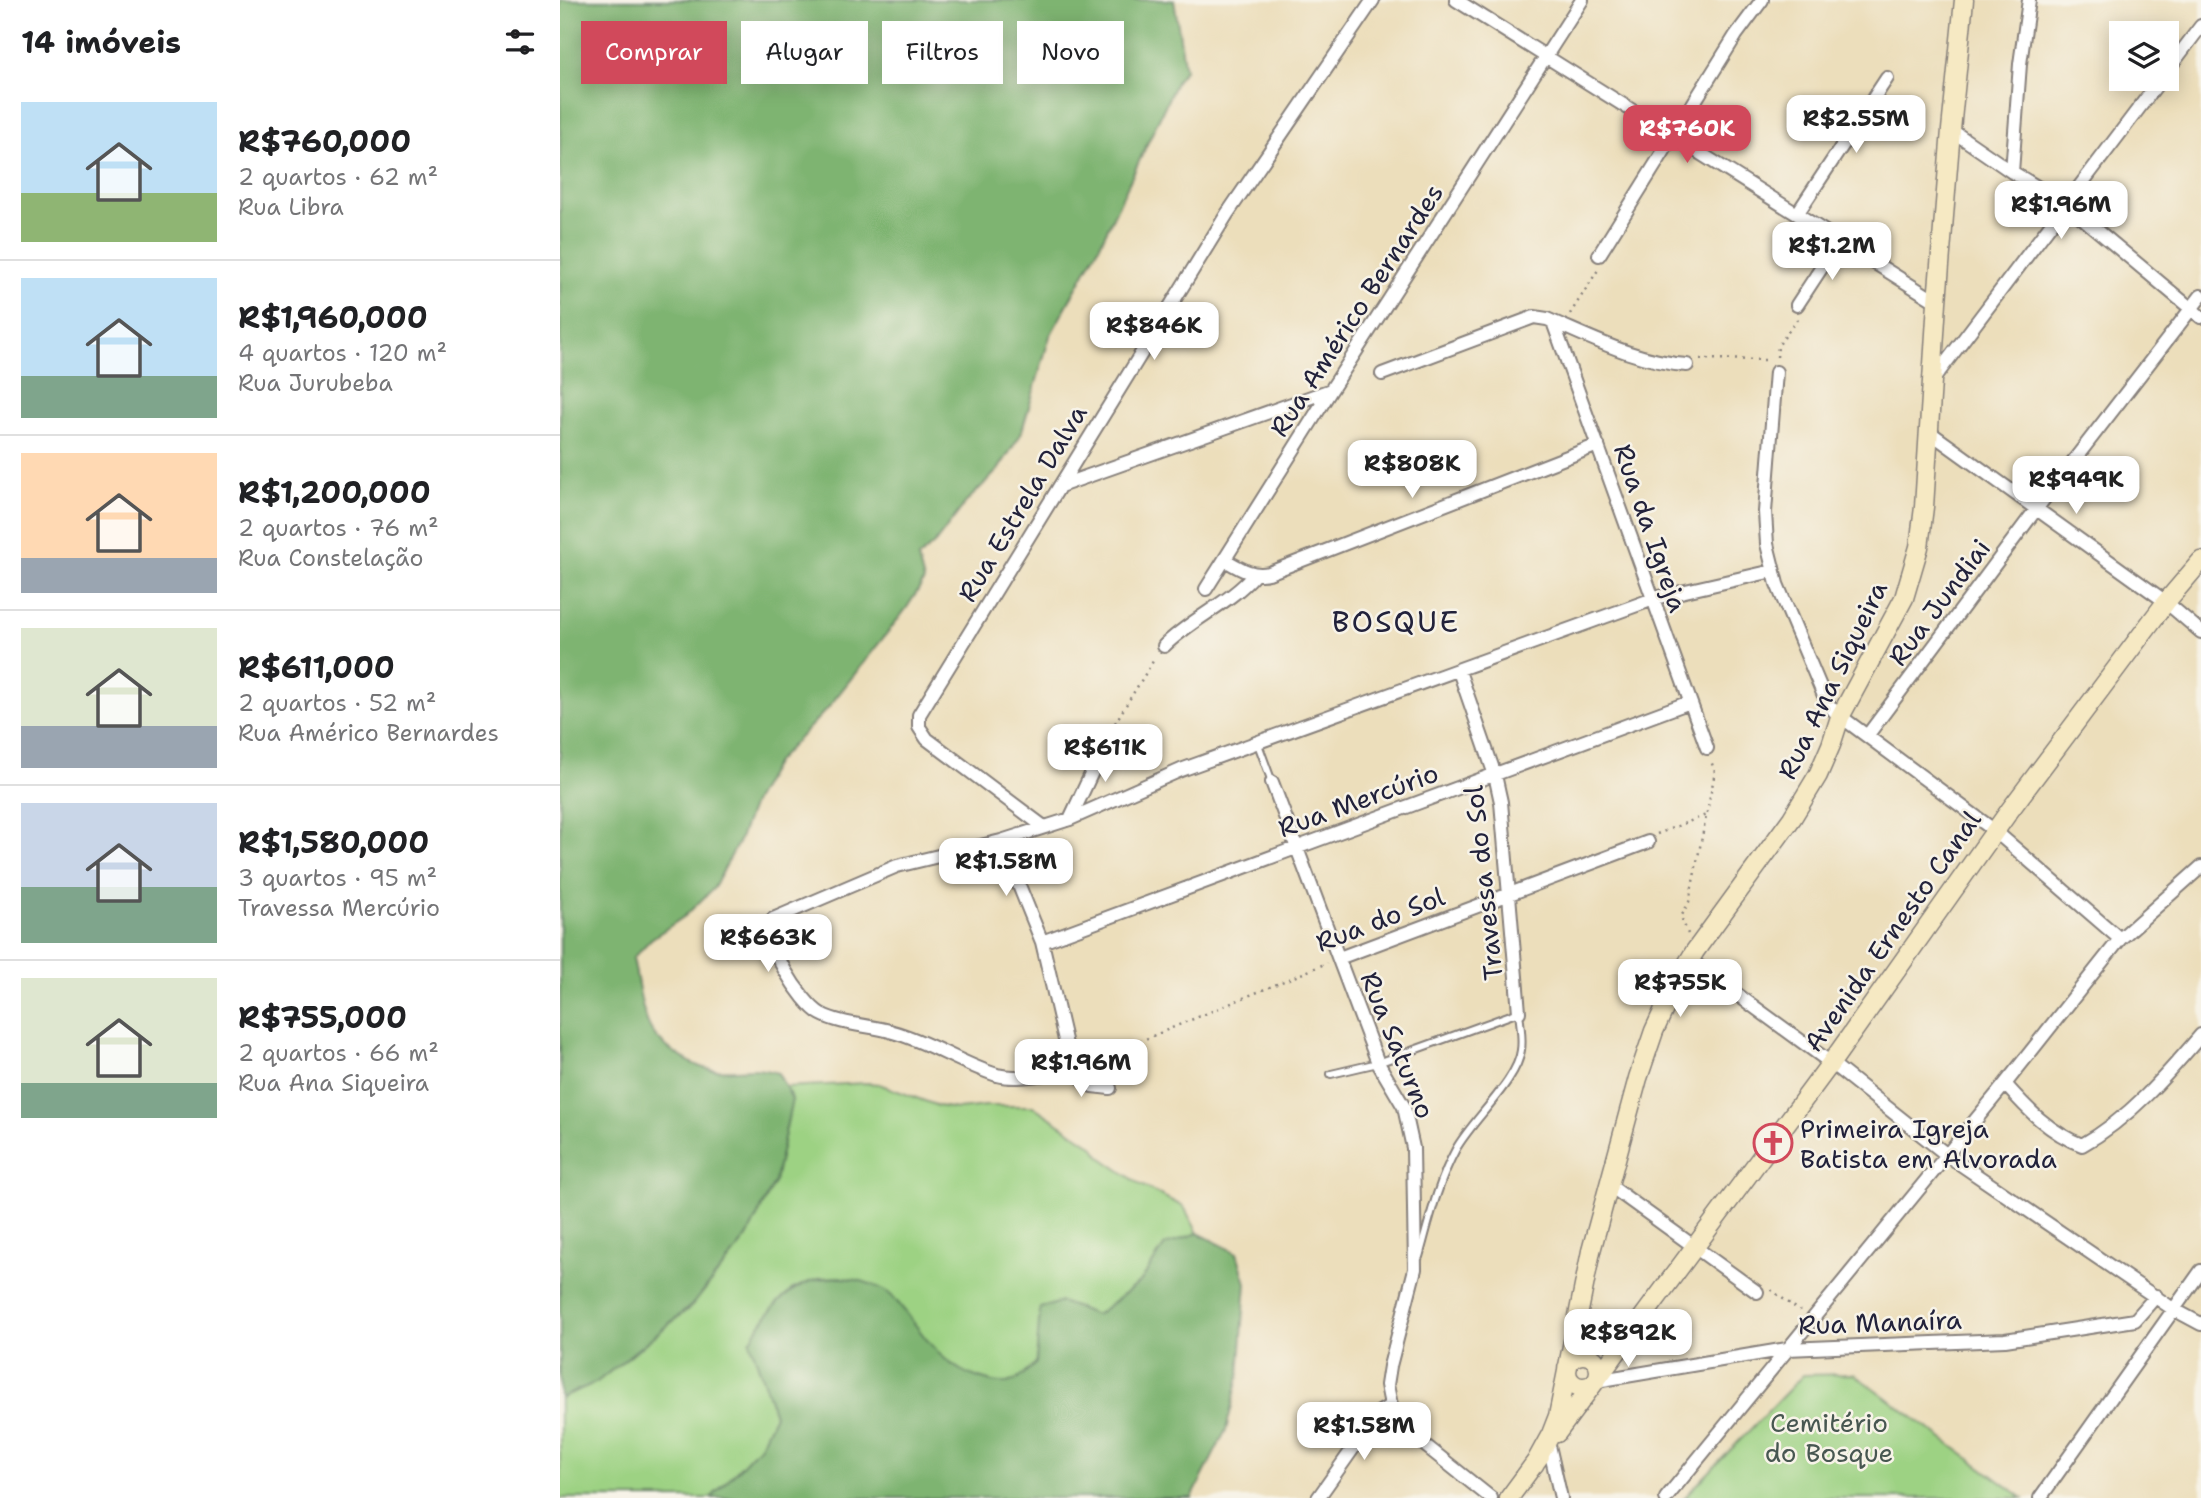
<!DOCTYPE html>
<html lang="pt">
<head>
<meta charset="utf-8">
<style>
	body { margin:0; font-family:"Shantell Sans",sans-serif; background:#f2f2f2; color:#202124; height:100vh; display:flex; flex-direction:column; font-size:26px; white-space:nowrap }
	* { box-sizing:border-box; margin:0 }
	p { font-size:23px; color:#757577 }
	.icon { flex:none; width:38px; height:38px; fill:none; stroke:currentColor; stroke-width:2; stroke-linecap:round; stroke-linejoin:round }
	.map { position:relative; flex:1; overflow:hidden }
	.drawer { display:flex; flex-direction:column; background:#fff; width:560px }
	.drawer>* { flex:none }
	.hud { position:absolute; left:21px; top:21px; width:665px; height:63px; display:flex; gap:14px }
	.fabs { position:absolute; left:1549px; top:21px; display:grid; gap:14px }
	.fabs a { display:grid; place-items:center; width:70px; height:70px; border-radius:0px; background:#fff; box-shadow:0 4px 18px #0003; font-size:35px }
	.price { position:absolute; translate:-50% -60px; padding:0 16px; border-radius:14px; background:#fff; color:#222; font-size:23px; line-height:46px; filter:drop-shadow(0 2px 4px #0008) }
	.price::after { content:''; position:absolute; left:50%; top:42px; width:21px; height:16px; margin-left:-10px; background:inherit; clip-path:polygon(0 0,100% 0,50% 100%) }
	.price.current { background:#d1495b; color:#fff }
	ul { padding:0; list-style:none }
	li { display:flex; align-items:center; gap:21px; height:175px; padding:0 21px }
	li+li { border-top:2px solid #e0e0e0 }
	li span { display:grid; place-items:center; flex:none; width:196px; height:140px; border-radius:0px; color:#555 }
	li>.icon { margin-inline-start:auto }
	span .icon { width:84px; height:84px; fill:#fffc; stroke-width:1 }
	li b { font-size:30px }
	h2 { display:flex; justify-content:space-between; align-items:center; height:84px; padding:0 21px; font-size:30px }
	.chip { padding:0 24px; border-radius:0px; background:#fff; box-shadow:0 4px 18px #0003; font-size:24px; line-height:63px }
	.chip.current { background:#d1495b; color:#fff }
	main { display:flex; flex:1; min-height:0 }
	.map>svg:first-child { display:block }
</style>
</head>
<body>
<main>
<section class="drawer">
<h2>14 imóveis<svg class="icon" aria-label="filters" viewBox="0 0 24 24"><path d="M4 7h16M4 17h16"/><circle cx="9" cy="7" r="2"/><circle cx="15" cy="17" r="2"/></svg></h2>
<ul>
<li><span style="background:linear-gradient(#bfe0f5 65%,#8fb573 0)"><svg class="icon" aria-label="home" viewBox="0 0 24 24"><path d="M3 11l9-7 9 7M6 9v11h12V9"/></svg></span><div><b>R$760,000</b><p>2 quartos · 62 m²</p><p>Rua Libra</p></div></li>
<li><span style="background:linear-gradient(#bfe0f5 70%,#7fa58c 0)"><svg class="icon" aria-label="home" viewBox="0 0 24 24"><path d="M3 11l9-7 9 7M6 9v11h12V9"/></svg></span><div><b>R$1,960,000</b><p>4 quartos · 120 m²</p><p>Rua Jurubeba</p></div></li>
<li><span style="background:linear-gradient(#ffd9b3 75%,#9aa5b1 0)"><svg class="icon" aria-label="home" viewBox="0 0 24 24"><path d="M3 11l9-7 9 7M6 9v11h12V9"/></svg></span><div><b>R$1,200,000</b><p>2 quartos · 76 m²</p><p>Rua Constelação</p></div></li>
<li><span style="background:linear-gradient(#dfe7d0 70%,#9aa5b1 0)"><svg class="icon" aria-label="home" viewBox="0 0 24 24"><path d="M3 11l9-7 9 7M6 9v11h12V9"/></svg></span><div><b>R$611,000</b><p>2 quartos · 52 m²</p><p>Rua Américo Bernardes</p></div></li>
<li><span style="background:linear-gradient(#c9d6e8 60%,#7fa58c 0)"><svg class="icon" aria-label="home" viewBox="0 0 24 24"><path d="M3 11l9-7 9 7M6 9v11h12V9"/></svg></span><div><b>R$1,580,000</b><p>3 quartos · 95 m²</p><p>Travessa Mercúrio</p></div></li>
<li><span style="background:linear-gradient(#dfe7d0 75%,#7fa58c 0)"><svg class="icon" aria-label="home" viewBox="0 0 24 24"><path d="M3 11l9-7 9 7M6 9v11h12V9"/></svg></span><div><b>R$755,000</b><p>2 quartos · 66 m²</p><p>Rua Ana Siqueira</p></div></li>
</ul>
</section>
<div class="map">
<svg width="1641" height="1498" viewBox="0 0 1641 1498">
	<rect width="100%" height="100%" fill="#f7f3e8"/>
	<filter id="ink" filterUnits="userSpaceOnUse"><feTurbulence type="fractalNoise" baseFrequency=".0143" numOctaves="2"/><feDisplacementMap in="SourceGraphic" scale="14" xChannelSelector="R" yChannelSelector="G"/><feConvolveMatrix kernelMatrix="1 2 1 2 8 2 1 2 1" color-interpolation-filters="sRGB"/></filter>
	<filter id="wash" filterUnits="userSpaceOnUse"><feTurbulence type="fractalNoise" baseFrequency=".00686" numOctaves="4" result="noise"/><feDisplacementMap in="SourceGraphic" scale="28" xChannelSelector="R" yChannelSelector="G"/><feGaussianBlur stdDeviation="1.57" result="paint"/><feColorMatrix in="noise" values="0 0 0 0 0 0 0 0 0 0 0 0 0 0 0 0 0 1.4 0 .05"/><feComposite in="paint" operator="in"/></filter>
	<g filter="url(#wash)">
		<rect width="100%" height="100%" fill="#ecdebb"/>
		<path fill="#9dd283" stroke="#607a5f" stroke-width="2" d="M 307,1083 L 319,1084 L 378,1106 L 398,1109 L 426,1106 L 473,1106 L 534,1147 L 542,1158 L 581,1185 L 624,1207 L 638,1233 L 605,1245 L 580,1282 L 536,1315 L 501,1302 L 481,1308 L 476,1363 L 459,1379 L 440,1385 L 406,1374 L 379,1355 L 360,1334 L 282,1277 L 260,1278 L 232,1289 L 190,1341 L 215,1415 L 200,1446 L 151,1498 L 0,1498 L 0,1398 L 37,1382 L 132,1306 L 187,1237 L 215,1181 L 232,1099 L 225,1087 Z
			M 1294,1374 L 1463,1498 L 1124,1498 L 1243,1375 Z"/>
		<path fill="#7eb471" stroke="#506b56" stroke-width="2" d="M 0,0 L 614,0 L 625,70 L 617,80 L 539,247 L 490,336 L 461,434 L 438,470 L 407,501 L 375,543 L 358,558 L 364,581 L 346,609 L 267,709 L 216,762 L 194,801 L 179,841 L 154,888 L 125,916 L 91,939 L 73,958 C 77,976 82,1017 92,1031 C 102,1047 136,1069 154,1070 C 179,1072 194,1065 218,1073 L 232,1099 L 215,1181 L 187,1237 L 132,1305 L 37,1382 L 0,1398 Z
			M 638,1233 L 677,1253 L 686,1283 L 679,1376 L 666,1430 L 632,1498 L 151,1498 L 200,1446 L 215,1415 L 190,1341 C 215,1299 244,1268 297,1280 C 307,1282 323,1288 331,1295 C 361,1326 374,1364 419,1378 C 448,1388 454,1384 476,1363 L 480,1308 L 501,1302 L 536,1315 L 580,1282 L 605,1245 Z"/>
	</g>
	<g filter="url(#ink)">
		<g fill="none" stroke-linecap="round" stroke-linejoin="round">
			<defs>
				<path id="lane" d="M 698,744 L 712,782
					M 771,1074 L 818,1063 L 959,1012 C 960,1024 963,1038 961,1050 C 958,1080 912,1120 896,1149 C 878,1182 869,1221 859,1257"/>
				<path id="street" d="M 896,0 L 1377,302
					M 1606,72 L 1641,26
					M 1391,130 L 1452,172 L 1507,205 L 1641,317
					M 1452,172 L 1460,64 L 1469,0
					M 1237,214 L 1327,78
					M 1039,255 L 1176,35 L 1202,0
					M 1237,305 L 1279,241
					M 993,322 L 1147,748
					M 1216,372 L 1205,512 L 1207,544 L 1217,584 L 1267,703 L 1276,713 L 1435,831 L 1560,939
					M 822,374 L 974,317 L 987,319 C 1032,338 1077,362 1127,365
					M 1372,381 L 1601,79
					M 1368,431 L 1606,602 L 1641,632
					M 500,486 L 771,390
					M 665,560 C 679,568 692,577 709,573 L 1038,445
					M 646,589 L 771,390 L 1022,0
					M 604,646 C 632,618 669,604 695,574
					M 899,671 L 935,775 L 941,802 L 959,1012
					M 1307,736 L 1477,508 L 1641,296
					M 712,782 L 818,1063 L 844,1107 L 853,1148 L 855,1269 L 830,1366 L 827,1385 L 831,1405 L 840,1421 L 856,1438 L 931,1498
					M 510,819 L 549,736
					M 484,827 L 367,739 L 359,727 L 359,715 L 667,214 L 813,0
					M 441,841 L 482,942 L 512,1070
					M 482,942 L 1130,702
					M 779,958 L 1088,842
					M 1130,960 L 1271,1063 L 1387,1155 L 1613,1309 L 1641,1324
					M 512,1070 C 489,1072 459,1081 437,1075 C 401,1064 370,1042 333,1032 C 310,1025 282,1025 261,1014 C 242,1004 199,938 213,919 L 337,866 L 441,841 L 510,819 L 621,770 L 1099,597 L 1213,571
					M 512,1070 L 532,1086 L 550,1088
					M 1445,1084 C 1467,1109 1490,1133 1522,1145 C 1569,1119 1606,1076 1641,1035
					M 1049,1185 L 1197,1292
					M 1036,1381 L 1227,1349 L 1445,1340 L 1575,1320 L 1596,1296
					M 988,1441 L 1001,1498
					M 758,1498 L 818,1413 L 831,1405
					M 1106,1498 L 1445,1084 L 1560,939 L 1641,867
					M 1480,1498 L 1641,1271"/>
				<path id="secondary" d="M1007 1371a16 16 0 1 1 32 0a16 16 0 1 1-32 0Z
					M 997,1433 L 1271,1063 L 1450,810 L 1606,602 L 1641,561
					M 974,1465 L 991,1434 L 998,1416 L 1031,1251 L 1078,1078 L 1094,1031 L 1118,979 L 1135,951 L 1232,818 L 1258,775 L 1271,745 L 1280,717 L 1344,598 L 1359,547 L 1364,507 L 1377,302 L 1391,130 L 1404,0
					M 949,1498 L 980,1456"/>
			</defs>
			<use href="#lane" stroke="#87807b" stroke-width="10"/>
			<use href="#street" stroke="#87807b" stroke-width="16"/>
			<use href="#secondary" stroke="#87807b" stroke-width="21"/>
			<path stroke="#87807b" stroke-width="2.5" stroke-dasharray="2 5" stroke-linecap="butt" d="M 1010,314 L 1038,270
				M 1217,357 L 1218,346 L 1238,318
				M 1140,359 L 1210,360
				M 555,723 L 595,658
				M 1097,834 L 1146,815
				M 1128,934 L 1121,917 L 1129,902 L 1155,772 L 1151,761
				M 528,1063 L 767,963
				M 1211,1290 L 1240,1311"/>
			<use href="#lane" stroke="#fff" stroke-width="6"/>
			<use href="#street" stroke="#fff" stroke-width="12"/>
			<use href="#secondary" stroke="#f6e9c3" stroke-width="18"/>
		</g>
	</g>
	<defs>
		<symbol id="church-ring" viewBox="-11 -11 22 22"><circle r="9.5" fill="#f7f3e8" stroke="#d1495b" stroke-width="1.5"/><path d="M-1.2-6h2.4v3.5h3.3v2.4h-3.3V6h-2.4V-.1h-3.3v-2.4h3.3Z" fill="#d1495b"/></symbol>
	</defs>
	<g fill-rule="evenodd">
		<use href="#church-ring" x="1191" y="1121" width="44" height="44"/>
	</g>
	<g text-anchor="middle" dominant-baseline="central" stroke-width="5" stroke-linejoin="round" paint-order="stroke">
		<g font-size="26" fill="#22223b" stroke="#f7f3e8">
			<text transform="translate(796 310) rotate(-57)">Rua Américo Bernardes</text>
			<text transform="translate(462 503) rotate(-59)">Rua Estrela Dalva</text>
			<text transform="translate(1091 528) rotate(71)">Rua da Igreja</text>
			<text transform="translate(1379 602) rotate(-53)">Rua Jundiai</text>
			<text transform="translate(1272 680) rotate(-64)">Rua Ana Siqueira</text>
			<text transform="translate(798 800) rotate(-20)">Rua Mercúrio</text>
			<text transform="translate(923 883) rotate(-96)">Travessa do Sol</text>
			<text transform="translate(820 919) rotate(-21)">Rua do Sol</text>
			<text transform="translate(1332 931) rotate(-55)">Avenida Ernesto Canal</text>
			<text transform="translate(838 1045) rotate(68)">Rua Saturno</text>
			<text transform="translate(1320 1322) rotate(-2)">Rua Manaíra</text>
		</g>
		<g font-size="26" fill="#22223b" stroke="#f7f3e8" text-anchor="start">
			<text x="1240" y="1128">Primeira Igreja<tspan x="1240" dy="30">Batista em Alvorada</tspan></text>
		</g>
		<g font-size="26" fill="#475751" stroke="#f7f3e8">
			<text x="1269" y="1422">Cemitério<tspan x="1269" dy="30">do Bosque</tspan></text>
		</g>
		<g font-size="30" letter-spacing="2" fill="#22223b" stroke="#f7f3e8">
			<text x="836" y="621">BOSQUE</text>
		</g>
	</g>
</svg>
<div class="fabs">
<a><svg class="icon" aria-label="layers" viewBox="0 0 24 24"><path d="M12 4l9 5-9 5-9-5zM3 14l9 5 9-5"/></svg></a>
</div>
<b class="price" style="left:1296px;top:155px">R$2.55M</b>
<b class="price current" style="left:1127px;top:165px">R$760K</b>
<b class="price" style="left:1501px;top:241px">R$1.96M</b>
<b class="price" style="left:1272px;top:282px">R$1.2M</b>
<b class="price" style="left:594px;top:362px">R$846K</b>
<b class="price" style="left:852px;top:500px">R$808K</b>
<b class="price" style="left:1516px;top:516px">R$949K</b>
<b class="price" style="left:545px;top:784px">R$611K</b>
<b class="price" style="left:446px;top:898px">R$1.58M</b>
<b class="price" style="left:208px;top:974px">R$663K</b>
<b class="price" style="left:1120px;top:1019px">R$755K</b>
<b class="price" style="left:521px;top:1099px">R$1.96M</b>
<b class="price" style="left:1068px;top:1369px">R$892K</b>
<b class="price" style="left:804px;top:1462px">R$1.58M</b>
<div class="hud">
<a class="chip current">Comprar</a>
<a class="chip">Alugar</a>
<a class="chip">Filtros</a>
<a class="chip">Novo</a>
</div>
</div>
</main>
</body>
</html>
